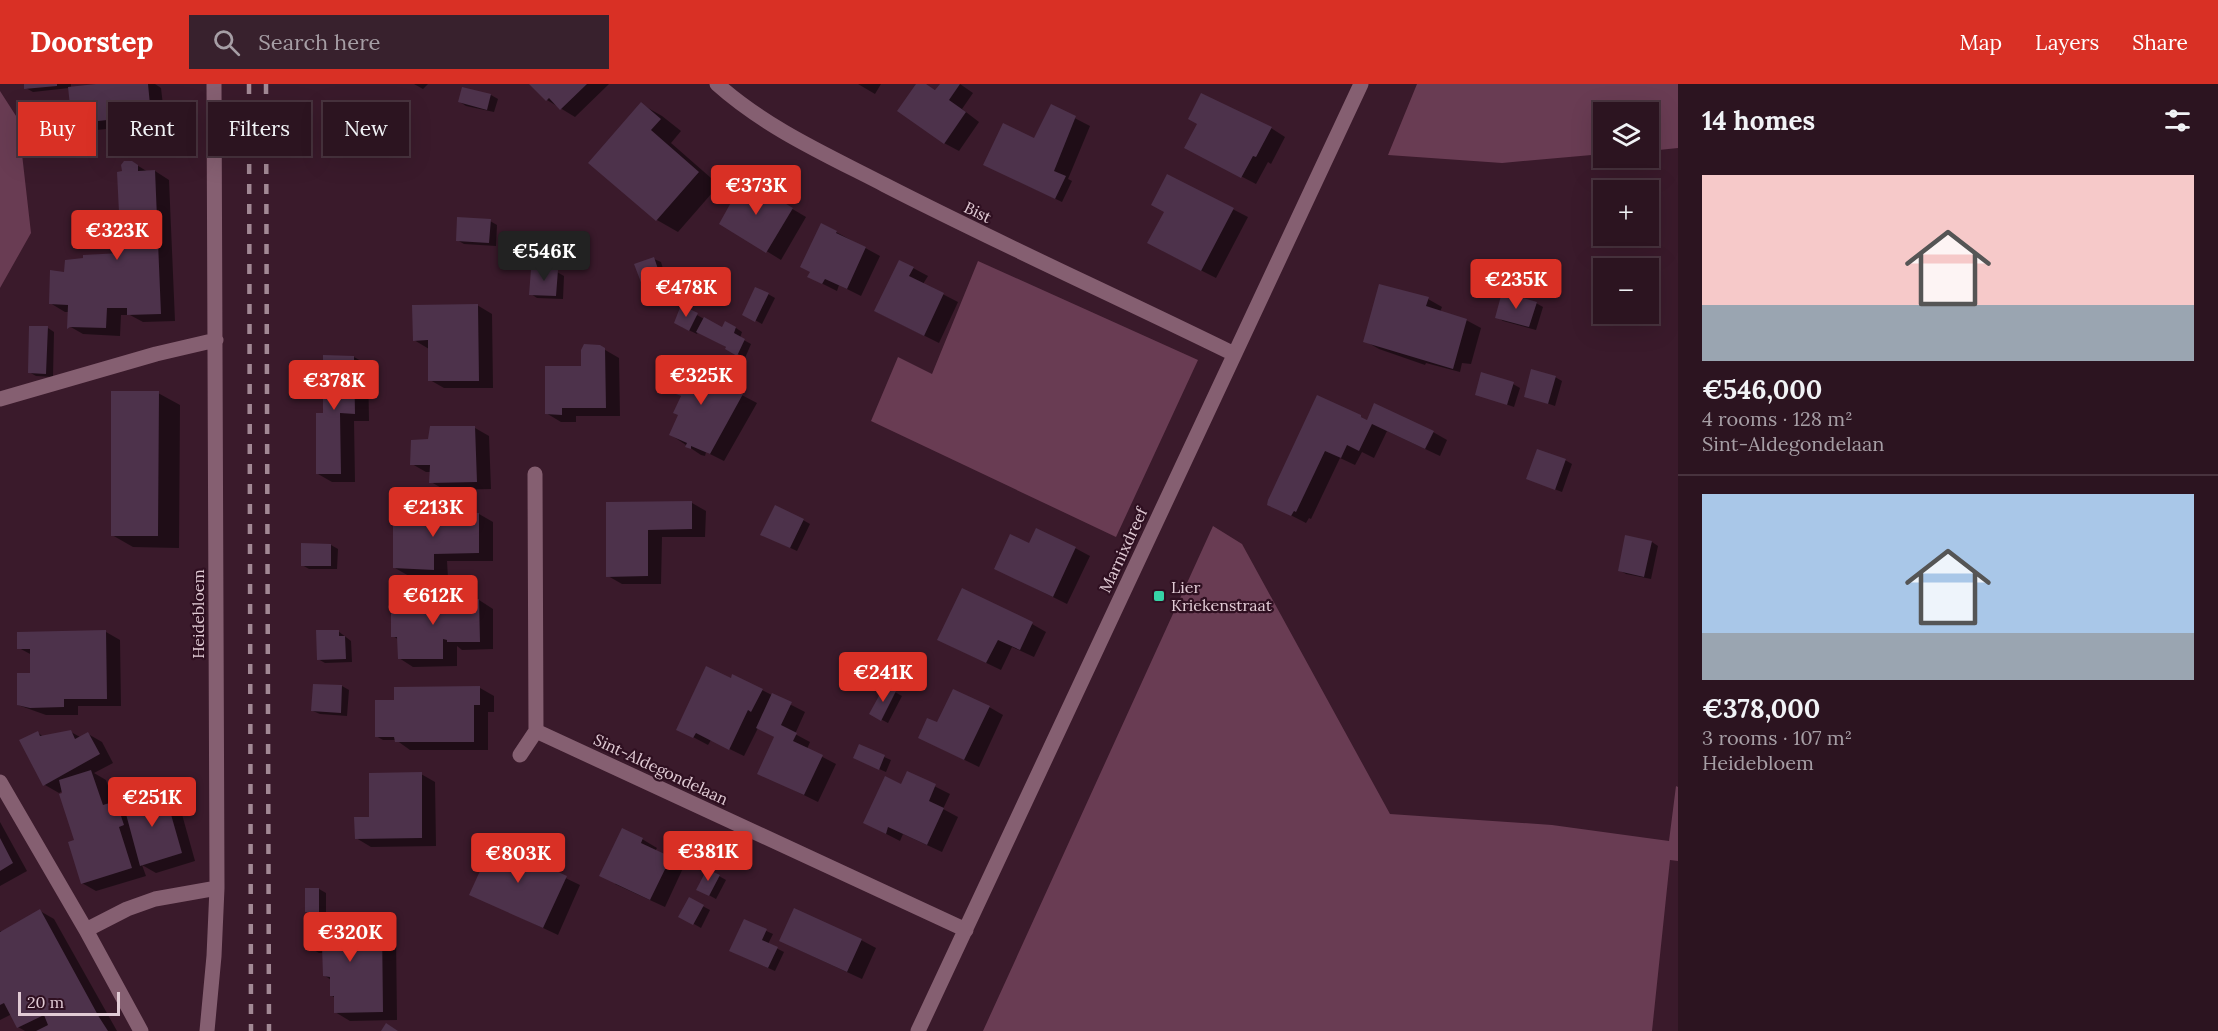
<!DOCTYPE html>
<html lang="en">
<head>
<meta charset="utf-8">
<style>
	body { margin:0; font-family:Lora,serif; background:#38212d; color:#f1f3f6; height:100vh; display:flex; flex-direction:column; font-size:22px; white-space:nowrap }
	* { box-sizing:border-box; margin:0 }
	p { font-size:20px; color:#a69ea5 }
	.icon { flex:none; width:33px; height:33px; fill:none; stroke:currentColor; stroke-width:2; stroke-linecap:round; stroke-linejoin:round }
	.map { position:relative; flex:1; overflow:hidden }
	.details { display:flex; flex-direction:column; background:#2c1420; width:540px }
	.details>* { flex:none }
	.top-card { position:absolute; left:18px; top:18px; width:570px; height:54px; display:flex; gap:12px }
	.fabs { position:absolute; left:1593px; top:18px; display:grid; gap:12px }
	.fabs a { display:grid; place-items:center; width:66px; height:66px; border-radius:0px; background:#2c1420; box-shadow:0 6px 24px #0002,0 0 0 2px #48333e; font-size:30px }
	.scale { position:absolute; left:18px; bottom:15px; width:102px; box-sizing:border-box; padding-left:6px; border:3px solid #e1cbd5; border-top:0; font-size:16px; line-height:21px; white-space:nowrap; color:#e1cbd5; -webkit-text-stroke:4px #2f1021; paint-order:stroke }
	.price { position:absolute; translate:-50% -51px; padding:0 14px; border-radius:6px; background:#d93025; color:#fff; font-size:20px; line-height:39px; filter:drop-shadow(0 2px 3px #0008) }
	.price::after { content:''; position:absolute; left:50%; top:36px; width:18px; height:14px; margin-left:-9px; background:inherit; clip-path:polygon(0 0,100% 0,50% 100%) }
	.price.current { background:#222; color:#fff }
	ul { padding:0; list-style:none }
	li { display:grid; align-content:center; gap:12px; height:318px; padding:0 24px }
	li+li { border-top:2px solid #48333e }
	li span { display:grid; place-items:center; height:186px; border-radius:0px; color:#555 }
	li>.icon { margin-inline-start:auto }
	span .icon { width:108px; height:108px; fill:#fffc; stroke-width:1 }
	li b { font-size:26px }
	h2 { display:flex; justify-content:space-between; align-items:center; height:72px; padding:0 24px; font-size:26px }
	.tag { padding:0 21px; border-radius:0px; background:#2c1420; box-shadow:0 6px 24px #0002,0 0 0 2px #48333e; font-size:21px; line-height:54px }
	.tag.current { background:#d93025; color:#fff }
	header { display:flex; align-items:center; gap:36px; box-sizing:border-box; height:84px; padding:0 30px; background:#d93025; color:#fff }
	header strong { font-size:28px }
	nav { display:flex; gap:33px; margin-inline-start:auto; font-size:21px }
	.search { width:420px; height:54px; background:#38212d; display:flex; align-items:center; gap:15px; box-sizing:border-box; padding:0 21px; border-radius:0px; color:#a69ea5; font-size:22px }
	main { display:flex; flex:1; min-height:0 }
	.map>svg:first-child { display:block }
</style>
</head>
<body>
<header>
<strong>Doorstep</strong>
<div class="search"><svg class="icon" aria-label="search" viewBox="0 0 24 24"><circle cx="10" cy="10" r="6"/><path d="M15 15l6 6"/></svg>Search here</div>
<nav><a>Map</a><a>Layers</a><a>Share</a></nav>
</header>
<main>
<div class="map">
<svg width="1678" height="947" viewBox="0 0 1678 947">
	<rect width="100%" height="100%" fill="#3a1a2b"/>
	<path fill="#693c53" d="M 1417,0 L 1678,0 L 1678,64 L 1649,67 L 1648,28 L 1604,28 L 1603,70 L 1502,79 L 1388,71 Z
		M 0,7 L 18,35 L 31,149 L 0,204 Z
		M 978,177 L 1198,276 L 1116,453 L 871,337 L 898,273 L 932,290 Z
		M 1213,442 L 1242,460 L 1390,730 L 1552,741 L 1669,757 L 1676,702 L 1678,703 L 1678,777 L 1670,776 L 1652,947 L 983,947 Z"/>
	<path fill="#0007" d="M 26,0 L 71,0 L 71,4 L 108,0 L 155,0 L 161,4 L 165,39 L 87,47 L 73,39 L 69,4 L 33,8 L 26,4 Z
		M 414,0 L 428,0 L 423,5 Z
		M 531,0 L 609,0 L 575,33 L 547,16 Z
		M 858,0 L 881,0 L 875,10 Z
		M 918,0 L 924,0 L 937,7 L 942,0 L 960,0 L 973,9 L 962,25 L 979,38 L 959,67 L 944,59 Z
		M 463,5 L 491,11 L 498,15 L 494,28 L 466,22 L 460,18 Z
		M 641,20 L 662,32 L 681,47 L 671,59 L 719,101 L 678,148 L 657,136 Z
		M 1051,22 L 1090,42 L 1068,95 L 1072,97 L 1062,118 L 985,81 L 1035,56 Z
		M 1271,44 L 1285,53 L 1271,80 L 1268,78 L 1256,100 L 1200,71 Z
		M 132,78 L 148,88 L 155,87 L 169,96 L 175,237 L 143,238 L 130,231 L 121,231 L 120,252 L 83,250 L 69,242 L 69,228 L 65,228 L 50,219 L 65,189 L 123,170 L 123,89 Z
		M 1168,92 L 1248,133 L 1216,194 L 1163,167 Z
		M 745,97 L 806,133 L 781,176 L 721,139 Z
		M 490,137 L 497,141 L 496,162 L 464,160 L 457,156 Z
		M 836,148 L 880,172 L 861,212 L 839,201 L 837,207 L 809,193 Z
		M 654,175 L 661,178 L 667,198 L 650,204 L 643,200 Z
		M 913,184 L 928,192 L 923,200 L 958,218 L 939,259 L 875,227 Z
		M 557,188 L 564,192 L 563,215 L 537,214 L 531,210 Z
		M 768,210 L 775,214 L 762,240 L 744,230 Z
		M 1428,215 L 1442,223 L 1440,228 L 1466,236 L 1481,244 L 1471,280 L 1462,279 L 1460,288 L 1426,279 L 1425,281 L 1379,265 L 1365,257 Z
		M 1536,219 L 1543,223 L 1536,246 L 1503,237 L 1497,233 Z
		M 477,221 L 492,230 L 493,304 L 444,304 L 430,296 L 429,265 L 414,256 Z
		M 697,231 L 722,245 L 736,244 L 742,248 L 740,254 L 751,260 L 745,274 L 698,247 L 697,250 L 682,243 Z
		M 48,244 L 54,248 L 53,293 L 36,292 L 29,288 Z
		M 600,263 L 619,274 L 620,332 L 576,332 L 576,338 L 561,338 L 546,329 Z
		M 354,273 L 368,281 L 369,337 L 354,337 L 355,398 L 332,398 L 318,390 L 324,330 Z
		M 1555,293 L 1562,297 L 1555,322 L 1526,312 Z
		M 721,295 L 735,304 L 734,307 L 757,319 L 724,377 L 706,368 L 705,372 L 701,371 L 671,351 L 679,331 L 683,313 L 668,305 Z
		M 1513,300 L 1520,304 L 1514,323 L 1477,310 Z
		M 158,309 L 180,321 L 179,464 L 133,463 L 112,451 Z
		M 1361,333 L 1368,337 L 1433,348 L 1447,356 L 1440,372 L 1387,347 L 1374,374 L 1362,368 L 1355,381 L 1340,374 L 1311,435 L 1309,434 L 1306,439 L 1269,420 Z
		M 475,344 L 489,352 L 491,405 L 445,406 L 431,398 L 431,388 L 426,388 L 412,380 L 429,356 Z
		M 1565,376 L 1572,380 L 1562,408 L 1528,395 Z
		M 607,419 L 692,419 L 706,427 L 705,453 L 662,453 L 661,500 L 622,500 L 608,492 Z
		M 479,430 L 493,438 L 493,477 L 447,477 L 448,494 L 409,492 L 395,484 Z
		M 803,436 L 810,440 L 797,467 L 769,454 Z
		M 1652,458 L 1658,462 L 1651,495 L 1626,490 L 1619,486 Z
		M 303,461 L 331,461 L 338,465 L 337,485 L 309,485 L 302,481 Z
		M 1075,464 L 1090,472 L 1067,520 L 996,485 Z
		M 479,516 L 493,525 L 493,565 L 462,566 L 457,562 L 457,582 L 413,583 L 399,574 L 399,556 L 393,552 L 390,523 Z
		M 1032,540 L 1046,548 L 1034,573 L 1012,563 L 1001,586 L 953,563 Z
		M 338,547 L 351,557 L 352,578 L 325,579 L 318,575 Z
		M 106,548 L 120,556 L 121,622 L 78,622 L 78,631 L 46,631 L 18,621 L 32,591 L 32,571 L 19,564 Z
		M 732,596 L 762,606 L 805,628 L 795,650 L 810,658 L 807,665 L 836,680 L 818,718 L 759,689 L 776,654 L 758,644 L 744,672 L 711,656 L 708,661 L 678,645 Z
		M 342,602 L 349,606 L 347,632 L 320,630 L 313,627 Z
		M 886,603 L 902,612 L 888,639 L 871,630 Z
		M 480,604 L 494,612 L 494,628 L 488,628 L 488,666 L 410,666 L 396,656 L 383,656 L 376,652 Z
		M 989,623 L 1003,631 L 979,683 L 930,659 L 938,641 Z
		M 71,648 L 80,653 L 88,650 L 102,658 L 113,679 L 94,689 L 106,696 L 114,719 L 126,725 L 163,708 L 178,716 L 195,777 L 156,789 L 142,781 L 146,792 L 96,807 L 82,799 L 76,757 L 63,707 L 59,709 L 45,701 L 38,649 L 44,653 Z
		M 884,673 L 891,676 L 886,688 L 861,677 Z
		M 908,689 L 950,710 L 943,725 L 958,733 L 942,768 L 903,750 L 900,757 L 865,739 L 902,702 Z
		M 421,690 L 435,698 L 436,762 L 371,763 L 356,754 L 371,734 Z
		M 0,738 L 27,787 L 0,802 Z
		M 642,755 L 657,764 L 655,767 L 684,782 L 665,823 L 615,800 Z
		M 516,763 L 530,771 L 528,776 L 580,801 L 558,851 L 471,810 Z
		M 719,792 L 726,796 L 716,815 L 705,809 Z
		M 319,805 L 326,809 L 326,831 L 313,831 L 307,827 Z
		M 689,815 L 710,826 L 701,844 L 680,832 Z
		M 40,827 L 54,835 L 117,947 L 25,947 L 18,943 L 12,930 L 0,936 L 0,847 L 3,848 Z
		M 745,837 L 773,850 L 768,860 L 784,868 L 775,887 L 737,870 Z
		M 337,838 L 345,842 L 382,842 L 396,850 L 397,936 L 350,937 L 335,928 L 335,914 L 331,911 L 331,896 L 324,891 L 324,869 L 319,869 L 305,861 Z
		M 861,856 L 876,864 L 862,895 L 795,864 Z"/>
	<path fill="#4d324b" d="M 24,0 L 57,0 L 57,2 L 24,5 Z
		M 96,0 L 148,0 L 151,31 L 72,40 L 68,3 Z
		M 529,0 L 587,0 L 560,26 L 549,14 L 546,17 Z
		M 916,0 L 926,0 L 935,6 L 940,0 L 960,0 L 949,16 L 966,28 L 944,60 L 897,27 Z
		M 462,3 L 491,10 L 487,26 L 458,18 Z
		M 1201,9 L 1272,43 L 1256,73 L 1253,72 L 1241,94 L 1184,64 L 1197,40 L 1188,35 Z
		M 641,18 L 661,35 L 651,46 L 699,88 L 656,137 L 588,79 Z
		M 1051,20 L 1076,32 L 1054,87 L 1066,92 L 1055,115 L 983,81 L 1003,39 L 1034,54 Z
		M 124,77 L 132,77 L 138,81 L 138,87 L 155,86 L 161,230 L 127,231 L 127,224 L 107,224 L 106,244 L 70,243 L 67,245 L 68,221 L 49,220 L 50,186 L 64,188 L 65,176 L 83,174 L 83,171 L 121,169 L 117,88 L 122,87 L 121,81 Z
		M 1167,90 L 1234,124 L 1201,187 L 1147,159 L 1164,128 L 1151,121 Z
		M 744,95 L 793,124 L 766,169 L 719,140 Z
		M 457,133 L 491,135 L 489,159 L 456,157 Z
		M 821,139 L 837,147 L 836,149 L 866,163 L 847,205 L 825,195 L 822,200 L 807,193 L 810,188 L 800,183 Z
		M 654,173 L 661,194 L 642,201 L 634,180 Z
		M 899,176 L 914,183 L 909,192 L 944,209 L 924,252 L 874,227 Z
		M 531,185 L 558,186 L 556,212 L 529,211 Z
		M 1379,200 L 1429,213 L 1426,222 L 1467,235 L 1453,285 L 1363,258 Z
		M 755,203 L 769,209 L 755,238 L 742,231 Z
		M 1502,208 L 1537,218 L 1529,243 L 1495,234 Z
		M 478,220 L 479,297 L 428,297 L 428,256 L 413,257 L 412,221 Z
		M 681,221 L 698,229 L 689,247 L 674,239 Z
		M 704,233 L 722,243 L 725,237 L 736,243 L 734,249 L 745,255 L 737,272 L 725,265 L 726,263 L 696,248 Z
		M 29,242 L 48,242 L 46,290 L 28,289 Z
		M 584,260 L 600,261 L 605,264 L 606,324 L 562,324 L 562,331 L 545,330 L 545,282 L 581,282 L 581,266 Z
		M 323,271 L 354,272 L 355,330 L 340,329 L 341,390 L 316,390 L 316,329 L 323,329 Z
		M 681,275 L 722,294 L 720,298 L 743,310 L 710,370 L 691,362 L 691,365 L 685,363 L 687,359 L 669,351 L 678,331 L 673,329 L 681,312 L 666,306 Z
		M 1531,285 L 1556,292 L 1548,320 L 1524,313 Z
		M 1481,288 L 1514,298 L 1507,321 L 1475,311 Z
		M 111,307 L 159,307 L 158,452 L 111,452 Z
		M 1317,311 L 1361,331 L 1361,333 L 1367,336 L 1374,319 L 1434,347 L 1425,365 L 1372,340 L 1359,367 L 1347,361 L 1341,374 L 1325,367 L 1296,428 L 1294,427 L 1291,432 L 1267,421 L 1268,416 Z
		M 430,342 L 475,342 L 477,398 L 429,399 L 430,381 L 410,381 L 411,356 L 428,355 Z
		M 1537,365 L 1566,375 L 1555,406 L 1526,395 Z
		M 692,417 L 692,445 L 648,446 L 648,492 L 606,493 L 606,418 Z
		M 775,421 L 804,435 L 790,464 L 760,451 Z
		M 407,429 L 479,429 L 479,469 L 434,470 L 434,486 L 393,484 L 393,431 L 407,431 Z
		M 1036,444 L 1076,463 L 1053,513 L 994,485 L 1010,450 L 1029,459 Z
		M 1625,451 L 1652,457 L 1644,493 L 1618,487 Z
		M 301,459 L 331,460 L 331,482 L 301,482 Z
		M 962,504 L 1033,538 L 1020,566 L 998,556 L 986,579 L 937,556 Z
		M 479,515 L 480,558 L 447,558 L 447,556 L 443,555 L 443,575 L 398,575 L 397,553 L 391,553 L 391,527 L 388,523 L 391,516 Z
		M 106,546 L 107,615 L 64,615 L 64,623 L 30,624 L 17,621 L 17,589 L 30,589 L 30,565 L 17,565 L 17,548 Z
		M 316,546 L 339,546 L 339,552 L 345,552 L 346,575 L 317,576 Z
		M 706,582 L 731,594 L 732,590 L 763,605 L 751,628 L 748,626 L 729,666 L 696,649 L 693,654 L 676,646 Z
		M 313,600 L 342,601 L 341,629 L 311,627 Z
		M 885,601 L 896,607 L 881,637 L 869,630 Z
		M 480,602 L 480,621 L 474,621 L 474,658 L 395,658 L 394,653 L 375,653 L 375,616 L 394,616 L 394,603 Z
		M 953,605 L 990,622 L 964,676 L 918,654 L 927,634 L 937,638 Z
		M 772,609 L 792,618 L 781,641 L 797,649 L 793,657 L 823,671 L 804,711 L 757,690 L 774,653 L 756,644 Z
		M 71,646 L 75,655 L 88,648 L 100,670 L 43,702 L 19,656 L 38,647 L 40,652 Z
		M 859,660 L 885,671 L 879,686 L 853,674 Z
		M 91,686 L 103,721 L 116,717 L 124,741 L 119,743 L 132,784 L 81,800 L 68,758 L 74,756 L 59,710 L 62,709 L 59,696 Z
		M 907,687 L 936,700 L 929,717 L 944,724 L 927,761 L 888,743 L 886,750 L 863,739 L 885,692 L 901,700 Z
		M 422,688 L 422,754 L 355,755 L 354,733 L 369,733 L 369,689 Z
		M 164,706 L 182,769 L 140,782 L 123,719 Z
		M 622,744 L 643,754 L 641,759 L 671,773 L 650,816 L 599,792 Z
		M 496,752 L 517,761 L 514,768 L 567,792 L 543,844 L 469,811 Z
		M 0,754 L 13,779 L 0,787 Z
		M 707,785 L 720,791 L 709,812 L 696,806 Z
		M 305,804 L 319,804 L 319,828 L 305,828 Z
		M 689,813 L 704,821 L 693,841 L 678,833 Z
		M 794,824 L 862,855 L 847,888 L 779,857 Z
		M 40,825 L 99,933 L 108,947 L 36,947 L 48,941 L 44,931 L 17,944 L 4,919 L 0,921 L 0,848 Z
		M 744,835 L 767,845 L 762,856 L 778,863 L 768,884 L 729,867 Z
		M 337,836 L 338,841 L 382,840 L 383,928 L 334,929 L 334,912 L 330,912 L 330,893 L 323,892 L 322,862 L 304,862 L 304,837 Z
		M 386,939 L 398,947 L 381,947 Z"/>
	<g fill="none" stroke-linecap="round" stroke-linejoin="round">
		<path stroke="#855f71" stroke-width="15" d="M 717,0 C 766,44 827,71 885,101 C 1000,160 1118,213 1234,270
			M 0,315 L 156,270 L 216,256
			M 535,390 L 536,647
			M 520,671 L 536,647 L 966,846
			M 0,698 L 86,846 L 141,947
			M 86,846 L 127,825 L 155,815 L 217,804
			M 207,947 L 214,872 L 217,804 L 214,0
			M 918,947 L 1361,0"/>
		<path stroke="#a28995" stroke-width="4.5" stroke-dasharray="10 10" stroke-linecap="butt" d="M 249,0 L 251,947
			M 266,0 L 269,947"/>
	</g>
	<rect fill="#36d4a7" stroke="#2f1021" stroke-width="2" x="1153" y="506" width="12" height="12" rx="3"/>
	<g text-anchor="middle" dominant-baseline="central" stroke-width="4.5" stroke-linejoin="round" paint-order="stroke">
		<g font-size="16" fill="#e1cbd5" stroke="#2f1021">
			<text transform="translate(978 128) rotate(26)">Bist</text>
			<text transform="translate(1123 466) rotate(-65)">Marnixdreef</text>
			<text transform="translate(198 530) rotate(-90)">Heidebloem</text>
			<text transform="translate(661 685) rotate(25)">Sint-Aldegondelaan</text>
		</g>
		<g font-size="16" fill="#e1cbd5" stroke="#2f1021" text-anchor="start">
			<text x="1171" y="503">Lier<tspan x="1171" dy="18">Kriekenstraat</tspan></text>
		</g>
	</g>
</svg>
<div class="fabs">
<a><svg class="icon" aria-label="layers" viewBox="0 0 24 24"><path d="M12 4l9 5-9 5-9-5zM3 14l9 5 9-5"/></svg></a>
<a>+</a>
<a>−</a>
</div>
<div class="scale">20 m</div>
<b class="price" style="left:756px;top:132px">€373K</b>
<b class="price" style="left:117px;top:177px">€323K</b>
<b class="price current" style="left:544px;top:198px">€546K</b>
<b class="price" style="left:1516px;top:226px">€235K</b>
<b class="price" style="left:686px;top:234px">€478K</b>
<b class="price" style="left:701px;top:322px">€325K</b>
<b class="price" style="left:334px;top:327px">€378K</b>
<b class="price" style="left:433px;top:454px">€213K</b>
<b class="price" style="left:433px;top:542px">€612K</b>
<b class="price" style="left:883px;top:619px">€241K</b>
<b class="price" style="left:152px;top:744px">€251K</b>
<b class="price" style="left:708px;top:798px">€381K</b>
<b class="price" style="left:518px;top:800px">€803K</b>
<b class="price" style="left:350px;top:879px">€320K</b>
<div class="top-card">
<a class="tag current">Buy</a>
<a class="tag">Rent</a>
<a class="tag">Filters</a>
<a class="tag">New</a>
</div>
</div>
<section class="details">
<h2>14 homes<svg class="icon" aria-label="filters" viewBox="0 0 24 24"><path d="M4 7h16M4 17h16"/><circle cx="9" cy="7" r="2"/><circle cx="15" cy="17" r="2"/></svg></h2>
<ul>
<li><span style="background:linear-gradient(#f6c9c9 70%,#9aa5b1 0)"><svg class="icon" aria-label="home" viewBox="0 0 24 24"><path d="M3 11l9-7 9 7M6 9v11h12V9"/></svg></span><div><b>€546,000</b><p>4 rooms · 128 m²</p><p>Sint-Aldegondelaan</p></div></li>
<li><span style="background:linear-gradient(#a9c7e8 75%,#9aa5b1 0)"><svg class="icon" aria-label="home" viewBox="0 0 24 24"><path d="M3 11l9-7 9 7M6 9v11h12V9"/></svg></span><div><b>€378,000</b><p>3 rooms · 107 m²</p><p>Heidebloem</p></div></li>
</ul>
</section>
</main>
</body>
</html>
